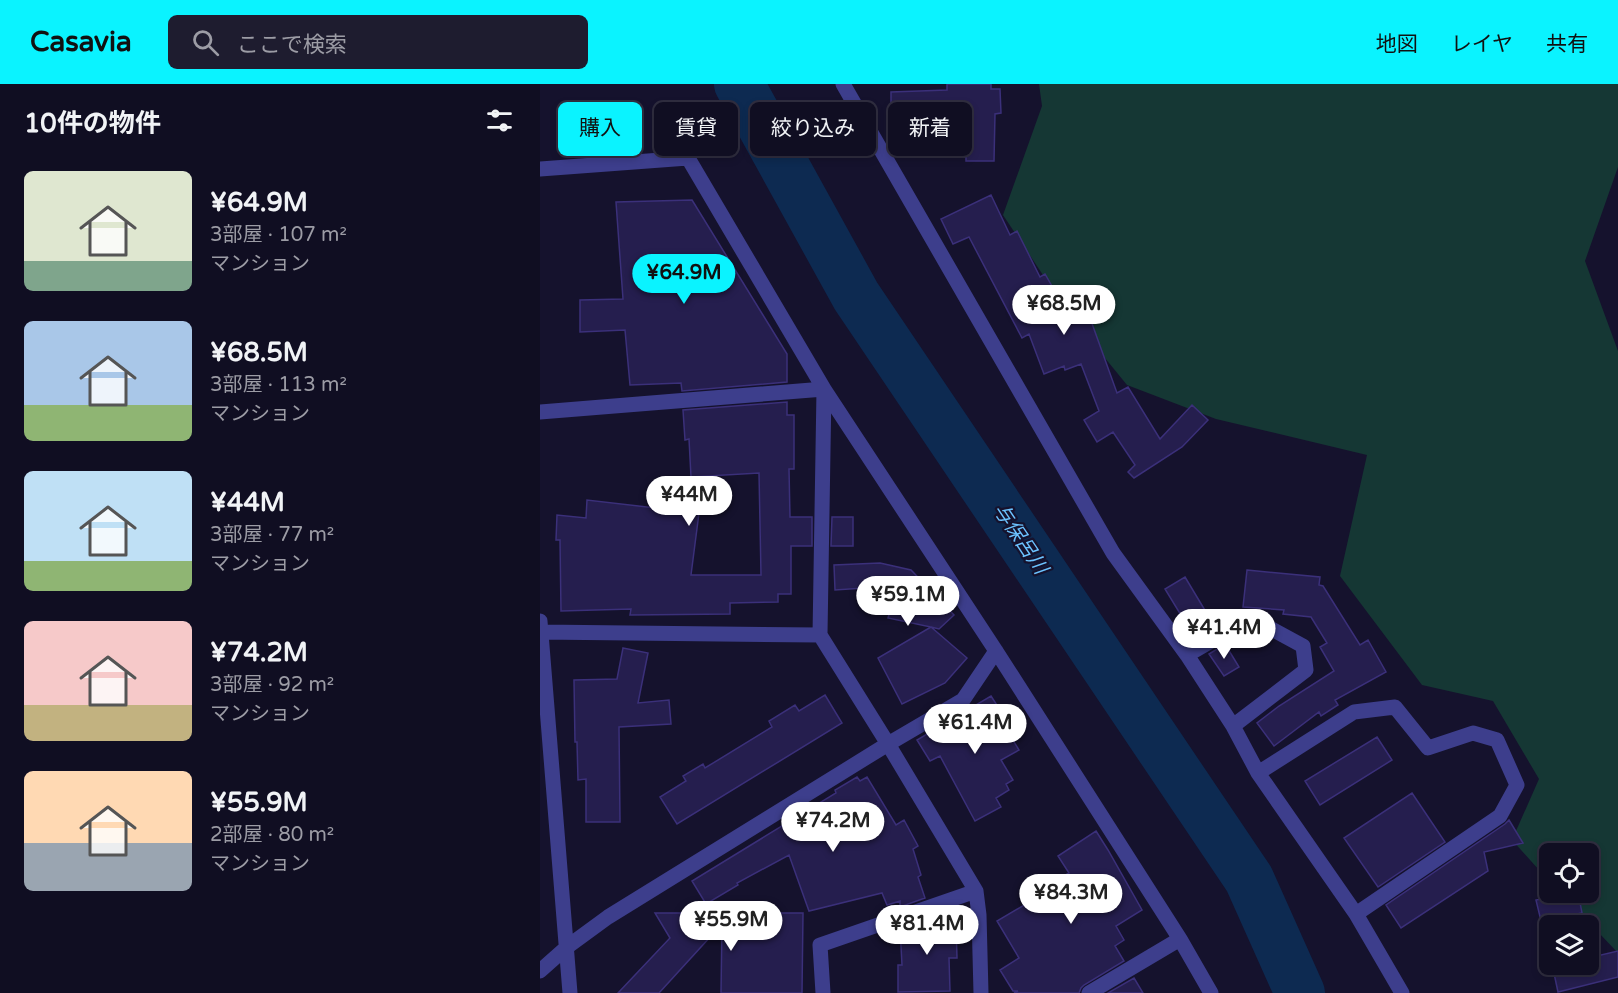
<!DOCTYPE html>
<html lang="ja">
<head>
<meta charset="utf-8">
<style>
	body { margin:0; font-family:"Varela Round","Noto Sans JP",sans-serif; background:#1e1c2f; color:#f1f3f6; height:100vh; display:flex; flex-direction:column; font-size:22px; white-space:nowrap }
	* { box-sizing:border-box; margin:0 }
	p { font-size:20px; color:#9c9ca5 }
	.icon { flex:none; width:33px; height:33px; fill:none; stroke:currentColor; stroke-width:2; stroke-linecap:round; stroke-linejoin:round }
	.map { position:relative; flex:1; overflow:hidden }
	.side { display:flex; flex-direction:column; background:#100e22; width:540px }
	.side>* { flex:none }
	.hud { position:absolute; left:18px; top:18px; width:570px; height:54px; display:flex; gap:12px }
	.controls { position:absolute; left:999px; top:759px; display:grid; gap:12px }
	.controls a { display:grid; place-items:center; width:60px; height:60px; border-radius:9px; background:#100e22; box-shadow:0 3px 9px #0003,0 0 0 2px #302e40; font-size:30px }
	.price { position:absolute; translate:-50% -51px; padding:0 14px; border-radius:21px; background:#fff; color:#222; font-size:20px; line-height:39px; filter:drop-shadow(0 2px 3px #0008) }
	.price::after { content:''; position:absolute; left:50%; top:36px; width:18px; height:14px; margin-left:-9px; background:inherit; clip-path:polygon(0 0,100% 0,50% 100%) }
	.price.selected { background:#0af3ff; color:#111 }
	ul { padding:0; list-style:none }
	li { display:flex; align-items:center; gap:18px; height:150px; padding:0 24px }
	li span { display:grid; place-items:center; flex:none; width:168px; height:120px; border-radius:9px; color:#555 }
	li>.icon { margin-inline-start:auto }
	span .icon { width:72px; height:72px; fill:#fffc; stroke-width:1 }
	li b { font-size:26px }
	h2 { display:flex; justify-content:space-between; align-items:center; height:72px; padding:0 24px; font-size:26px }
	.pill { padding:0 21px; border-radius:9px; background:#100e22; box-shadow:0 3px 9px #0003,0 0 0 2px #302e40; font-size:21px; line-height:54px }
	.pill.selected { background:#0af3ff; color:#111 }
	header { display:flex; align-items:center; gap:36px; box-sizing:border-box; height:84px; padding:0 30px; background:#0af3ff; color:#111 }
	header strong { font-size:28px }
	nav { display:flex; gap:33px; margin-inline-start:auto; font-size:21px }
	.search { width:420px; height:54px; background:#1e1c2f; display:flex; align-items:center; gap:15px; box-sizing:border-box; padding:0 21px; border-radius:9px; color:#9c9ca5; font-size:22px }
	main { display:flex; flex:1; min-height:0 }
	.map>svg:first-child { display:block }
</style>
</head>
<body>
<header>
<strong>Casavia</strong>
<div class="search"><svg class="icon" aria-label="search" viewBox="0 0 24 24"><circle cx="10" cy="10" r="6"/><path d="M15 15l6 6"/></svg>ここで検索</div>
<nav><a>地図</a><a>レイヤ</a><a>共有</a></nav>
</header>
<main>
<section class="side">
<h2>10件の物件<svg class="icon" aria-label="filters" viewBox="0 0 24 24"><path d="M4 7h16M4 17h16"/><circle cx="9" cy="7" r="2"/><circle cx="15" cy="17" r="2"/></svg></h2>
<ul>
<li><span style="background:linear-gradient(#dfe7d0 75%,#7fa58c 0)"><svg class="icon" aria-label="home" viewBox="0 0 24 24"><path d="M3 11l9-7 9 7M6 9v11h12V9"/></svg></span><div><b>¥64.9M</b><p>3部屋 · 107 m²</p><p>マンション</p></div></li>
<li><span style="background:linear-gradient(#a9c7e8 70%,#8fb573 0)"><svg class="icon" aria-label="home" viewBox="0 0 24 24"><path d="M3 11l9-7 9 7M6 9v11h12V9"/></svg></span><div><b>¥68.5M</b><p>3部屋 · 113 m²</p><p>マンション</p></div></li>
<li><span style="background:linear-gradient(#bfe0f5 75%,#8fb573 0)"><svg class="icon" aria-label="home" viewBox="0 0 24 24"><path d="M3 11l9-7 9 7M6 9v11h12V9"/></svg></span><div><b>¥44M</b><p>3部屋 · 77 m²</p><p>マンション</p></div></li>
<li><span style="background:linear-gradient(#f6c9c9 70%,#c2b280 0)"><svg class="icon" aria-label="home" viewBox="0 0 24 24"><path d="M3 11l9-7 9 7M6 9v11h12V9"/></svg></span><div><b>¥74.2M</b><p>3部屋 · 92 m²</p><p>マンション</p></div></li>
<li><span style="background:linear-gradient(#ffd9b3 60%,#9aa5b1 0)"><svg class="icon" aria-label="home" viewBox="0 0 24 24"><path d="M3 11l9-7 9 7M6 9v11h12V9"/></svg></span><div><b>¥55.9M</b><p>2部屋 · 80 m²</p><p>マンション</p></div></li>
</ul>
</section>
<div class="map">
<svg width="1078" height="909" viewBox="0 0 1078 909">
	<rect width="100%" height="100%" fill="#15122d"/>
	<path fill="#153734" d="M 499,0 L 1078,0 L 1078,83 L 1045,177 L 1078,267 L 1078,869 L 1021,809 L 1048,808 L 1048,770 L 1010,770 L 1009,797 L 972,756 L 999,695 L 953,617 L 882,601 L 800,492 L 827,371 L 676,335 L 587,301 L 529,230 L 463,131 L 502,22 Z"/>
	<g fill="none" stroke-linecap="round" stroke-linejoin="round">
		<path stroke="#0d2a51" stroke-width="50" d="M 199,0 L 316,212 L 709,795 L 760,909"/>
	</g>
	<path fill="#251e4e" stroke="#3b307a" stroke-width="1.5" d="M 407,0 L 451,0 L 451,5 L 460,5 L 461,29 L 455,30 L 454,77 L 426,77 L 426,73 L 414,73 L 414,47 L 392,48 L 391,33 L 351,35 L 351,8 L 407,6 Z
		M 451,111 L 470,151 L 477,147 L 500,193 L 505,190 L 524,223 L 538,215 L 548,234 L 550,234 L 577,309 L 588,303 L 620,355 L 652,321 L 668,336 L 642,363 L 594,394 L 588,388 L 595,381 L 573,348 L 557,358 L 544,336 L 559,327 L 541,280 L 525,286 L 524,282 L 504,290 L 489,250 L 482,254 L 429,153 L 413,160 L 401,135 Z
		M 152,116 L 247,270 L 247,298 L 142,307 L 141,299 L 90,301 L 85,246 L 40,248 L 40,216 L 83,215 L 76,118 Z
		M 247,318 L 247,331 L 254,331 L 254,385 L 249,385 L 250,433 L 272,433 L 272,462 L 251,462 L 251,510 L 238,510 L 238,518 L 190,519 L 190,530 L 90,531 L 91,525 L 21,527 L 20,456 L 16,456 L 17,431 L 46,434 L 47,416 L 159,429 L 151,491 L 221,491 L 219,389 L 151,393 L 149,355 L 145,356 L 143,326 Z
		M 292,433 L 313,433 L 313,462 L 291,462 Z
		M 340,479 L 371,486 L 414,531 L 399,545 L 391,543 L 427,574 L 405,599 L 362,620 L 338,574 L 391,543 L 348,534 L 350,527 L 335,524 L 339,503 L 295,506 L 294,481 Z
		M 707,486 L 780,493 L 779,501 L 783,502 L 820,561 L 828,556 L 846,588 L 795,616 L 798,621 L 781,632 L 779,628 L 734,662 L 717,639 L 739,622 L 794,587 L 780,563 L 787,559 L 771,533 L 743,530 L 744,526 L 703,523 Z
		M 645,493 L 675,543 L 658,554 L 649,540 L 647,541 L 625,505 Z
		M 685,560 L 699,583 L 684,592 L 669,570 Z
		M 83,564 L 108,569 L 98,619 L 129,616 L 131,640 L 79,643 L 80,738 L 46,738 L 46,695 L 38,696 L 37,658 L 35,658 L 34,596 L 77,595 Z
		M 285,611 L 302,639 L 137,740 L 120,713 L 146,697 L 143,692 L 163,680 L 165,684 L 232,643 L 229,637 L 255,621 L 259,627 Z
		M 451,612 L 464,632 L 460,635 L 479,666 L 461,676 L 473,696 L 466,700 L 469,706 L 456,714 L 461,723 L 435,737 L 400,672 L 390,677 L 377,656 Z
		M 837,653 L 852,676 L 780,721 L 765,697 Z
		M 317,693 L 320,697 L 327,693 L 356,741 L 364,736 L 378,762 L 373,765 L 381,791 L 378,793 L 385,814 L 360,823 L 360,817 L 347,821 L 342,809 L 269,827 L 249,771 L 197,799 L 198,801 L 166,820 L 152,797 L 296,709 L 295,706 Z
		M 872,709 L 905,758 L 838,803 L 804,754 Z
		M 969,736 L 983,759 L 944,768 L 948,787 L 861,844 L 846,821 L 965,740 Z
		M 556,747 L 568,766 L 602,826 L 576,842 L 584,856 L 575,862 L 584,877 L 544,901 L 541,904 L 539,909 L 474,909 L 478,907 L 473,907 L 460,886 L 479,874 L 457,837 L 510,806 L 508,801 L 529,789 L 518,772 Z
		M 1034,808 L 1038,808 L 1042,829 L 1001,837 L 996,816 Z
		M 115,829 L 263,829 L 262,909 L 181,909 L 182,840 L 119,909 L 78,909 L 130,854 Z
		M 390,833 L 392,839 L 416,839 L 417,874 L 409,874 L 410,907 L 358,908 L 358,881 L 362,881 L 360,843 Z
		M 1078,867 L 1078,893 L 1018,908 L 1012,880 L 1048,880 L 1048,874 Z
		M 594,894 L 603,909 L 568,909 Z"/>
	<g fill="none" stroke-linecap="round" stroke-linejoin="round">
		<path stroke="#3d3e8c" stroke-width="15" d="M 303,0 L 573,469 L 647,571 L 693,642 L 718,689 L 816,830 L 862,909
			M 0,85 L 148,74 L 284,305 L 456,567 L 640,855 L 671,909
			M 0,328 L 284,305 L 280,551 L 348,660 L 436,807 L 439,831 L 441,909
			M 0,537 L 30,909
			M 0,548 L 280,551
			M 647,571 L 685,549 L 728,543 L 763,562 L 766,586 L 693,642
			M 718,689 L 814,628 L 855,623 L 888,664 L 933,649 L 957,656 L 977,701 L 960,732 L 816,830
			M 0,887 L 27,863 L 68,833 L 348,660 L 423,616 L 456,567
			M 283,909 L 280,861 L 436,807
			M 549,909 L 640,855"/>
	</g>
	<g text-anchor="middle" dominant-baseline="central" stroke-width="4.5" stroke-linejoin="round" paint-order="stroke">
		<g font-size="20" font-style="italic" fill="#6cc3ff" stroke="#15122d">
			<text transform="translate(480 455) rotate(56)">与保呂川</text>
		</g>
	</g>
</svg>
<div class="controls">
<a><svg class="icon" aria-label="locate" viewBox="0 0 24 24"><circle cx="12" cy="12" r="6"/><path d="M12 2v4M12 18v4M2 12h4M18 12h4"/></svg></a>
<a><svg class="icon" aria-label="layers" viewBox="0 0 24 24"><path d="M12 4l9 5-9 5-9-5zM3 14l9 5 9-5"/></svg></a>
</div>
<b class="price selected" style="left:144px;top:221px">¥64.9M</b>
<b class="price" style="left:524px;top:252px">¥68.5M</b>
<b class="price" style="left:149px;top:443px">¥44M</b>
<b class="price" style="left:368px;top:543px">¥59.1M</b>
<b class="price" style="left:684px;top:576px">¥41.4M</b>
<b class="price" style="left:435px;top:671px">¥61.4M</b>
<b class="price" style="left:293px;top:769px">¥74.2M</b>
<b class="price" style="left:531px;top:841px">¥84.3M</b>
<b class="price" style="left:191px;top:868px">¥55.9M</b>
<b class="price" style="left:387px;top:872px">¥81.4M</b>
<div class="hud">
<a class="pill selected">購入</a>
<a class="pill">賃貸</a>
<a class="pill">絞り込み</a>
<a class="pill">新着</a>
</div>
</div>
</main>
</body>
</html>
